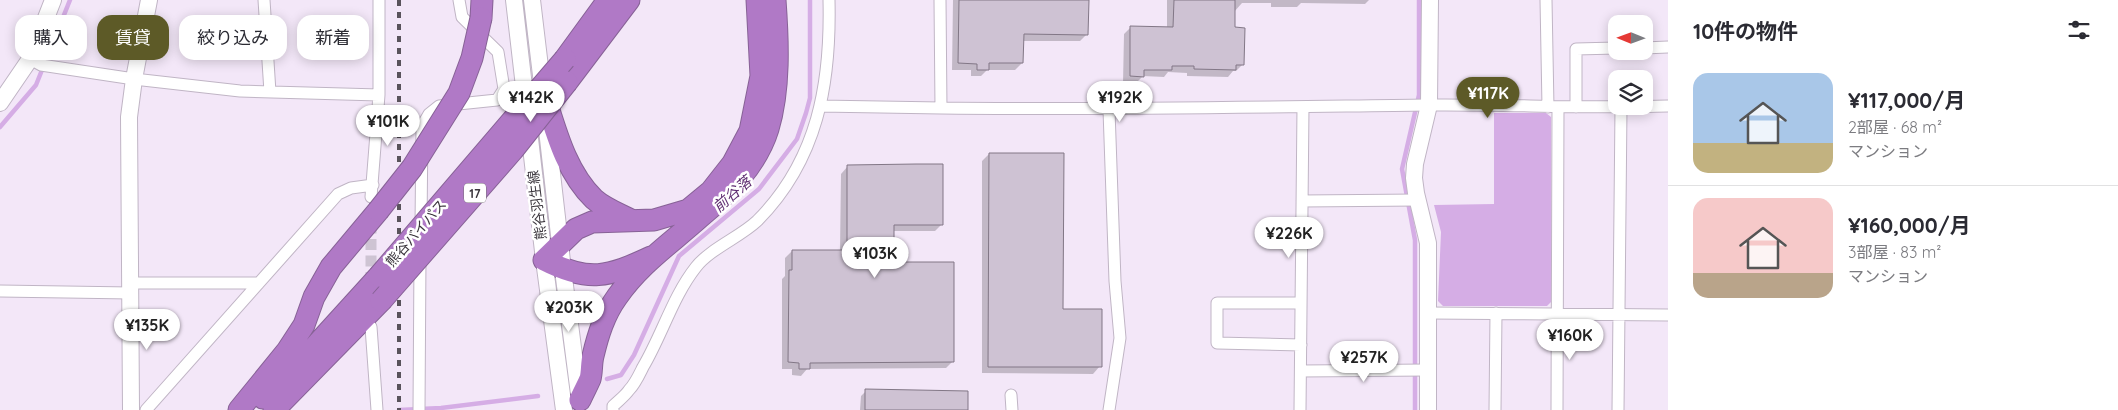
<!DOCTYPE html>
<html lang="ja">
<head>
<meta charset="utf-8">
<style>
	body { margin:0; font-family:Quicksand,"Noto Sans JP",sans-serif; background:#f2f2f3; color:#2b2b33; height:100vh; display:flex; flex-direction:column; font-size:19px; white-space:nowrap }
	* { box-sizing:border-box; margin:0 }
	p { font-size:16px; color:#7c7c81 }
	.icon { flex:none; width:28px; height:28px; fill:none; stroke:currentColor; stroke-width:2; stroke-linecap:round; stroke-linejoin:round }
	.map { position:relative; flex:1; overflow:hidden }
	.details { display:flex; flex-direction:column; background:#fff; width:450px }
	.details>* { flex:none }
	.guide { position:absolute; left:15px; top:15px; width:475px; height:45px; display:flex; gap:10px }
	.needle { width:32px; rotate:271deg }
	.controls { position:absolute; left:1608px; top:15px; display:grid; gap:10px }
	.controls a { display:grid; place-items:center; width:45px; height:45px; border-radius:10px; background:#fff; box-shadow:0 2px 12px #0003; font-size:25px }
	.price { position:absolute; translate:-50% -42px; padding:0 11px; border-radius:18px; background:#fff; color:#222; font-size:16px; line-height:32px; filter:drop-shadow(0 1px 2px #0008) }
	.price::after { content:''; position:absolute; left:50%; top:30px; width:15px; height:11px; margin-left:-8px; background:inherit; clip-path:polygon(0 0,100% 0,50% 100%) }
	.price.on { background:#5d5a27; color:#fff }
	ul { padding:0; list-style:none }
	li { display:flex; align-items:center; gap:15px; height:125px; padding:0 25px }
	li+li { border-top:1px solid #e1e1e2 }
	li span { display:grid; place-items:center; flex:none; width:140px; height:100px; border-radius:15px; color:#555 }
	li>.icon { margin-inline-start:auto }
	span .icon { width:60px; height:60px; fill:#fffc; stroke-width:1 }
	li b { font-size:21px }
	h2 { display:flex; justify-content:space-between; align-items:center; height:60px; padding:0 25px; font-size:21px }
	.pill { padding:0 18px; border-radius:15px; background:#fff; box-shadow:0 2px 12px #0003; font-size:18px; line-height:45px }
	.pill.on { background:#5d5a27; color:#fff }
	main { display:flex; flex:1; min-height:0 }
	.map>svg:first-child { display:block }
</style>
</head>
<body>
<main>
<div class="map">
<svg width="1668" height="410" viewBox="0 0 1668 410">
	<rect width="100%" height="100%" fill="#f3e7f8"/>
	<path fill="#d5ade5" d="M 1494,113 L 1546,113 L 1551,117 L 1551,302 L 1547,306 L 1443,306 L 1438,301 L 1441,232 L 1434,205 L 1494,204 Z"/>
	<path fill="#0003" d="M 953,0 L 1087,0 L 1087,34 L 1080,41 L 1022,41 L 1022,63 L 1015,70 L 987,70 L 981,76 L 971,76 L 971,70 L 952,70 Z
		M 1167,0 L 1369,0 L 1365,4 L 1301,3 L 1297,7 L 1271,7 L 1271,3 L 1242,3 L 1234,12 L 1234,29 L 1243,64 L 1236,71 L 1233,71 L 1228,77 L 1187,76 L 1187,73 L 1168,72 L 1164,77 L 1143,76 L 1136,83 L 1123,83 L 1124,34 L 1131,27 L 1167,28 Z
		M 989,154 L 1062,310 L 1100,366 L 1093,374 L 982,373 L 982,161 Z
		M 848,166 L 942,224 L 935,231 L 893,231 L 893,239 L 886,246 L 883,246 L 883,263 L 953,361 L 946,368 L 807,369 L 801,376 L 792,375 L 792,369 L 782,369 L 782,279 L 785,276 L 785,258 L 792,251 L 840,251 L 841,174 Z
		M 866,391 L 967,410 L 860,410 L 861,396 Z"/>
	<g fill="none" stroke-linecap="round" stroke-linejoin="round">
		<path stroke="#d5ade5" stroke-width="4.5" d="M 0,127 L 36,85 L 70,0
			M 607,379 L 621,375 L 634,355 L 679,256 L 759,189 L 797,139 L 806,113 L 810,98 L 810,0
			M 399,410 L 441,408 L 538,396
			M 1415,410 L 1415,240 L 1402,169 L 1419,95 L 1419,0"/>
	</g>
	<path fill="#cec2d3" stroke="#827786" d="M 959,0 L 1089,0 L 1088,35 L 1024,34 L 1023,63 L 989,63 L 989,70 L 977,70 L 977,64 L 958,63 Z
		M 1174,0 L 1235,0 L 1235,27 L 1245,28 L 1244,65 L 1236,65 L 1236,70 L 1194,69 L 1194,66 L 1172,66 L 1172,70 L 1144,70 L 1144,77 L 1130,76 L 1130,26 L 1173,27 Z
		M 989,153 L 1064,153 L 1063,309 L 1102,309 L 1102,367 L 988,367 Z
		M 916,164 L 943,164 L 943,225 L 894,225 L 894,240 L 884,240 L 884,262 L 954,262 L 954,362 L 810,363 L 810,369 L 799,369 L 799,363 L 788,362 L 789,270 L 792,270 L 792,250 L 847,250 L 847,165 Z
		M 865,389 L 968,391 L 968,410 L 865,410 Z"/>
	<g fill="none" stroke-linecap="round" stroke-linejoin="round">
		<path stroke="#cec4d3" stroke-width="11" stroke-dasharray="11 5.5" stroke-linecap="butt" d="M 371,283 L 371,221"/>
		<defs>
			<path id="street" d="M 264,0 L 270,92
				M 940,0 L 941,108 C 1103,110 1265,107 1427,105 C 1507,104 1588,109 1668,106
				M 1546,0 L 1548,107
				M 1644,48 L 1668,47
				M 30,59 L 41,65 L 134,79 L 240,91 L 379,95
				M 820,106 L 941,108
				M 1576,107 L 1576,49 L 1616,48
				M 1109,110 L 1115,281 L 1120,338 L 1109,410
				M 371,197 L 379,95 L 379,0
				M 1302,201 L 1418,200
				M 421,226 L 422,126 L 429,114 L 439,106 L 497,100 L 504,89 L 498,52 L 462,17 L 459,0
				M 131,283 L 259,283
				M 0,291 L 131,293
				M 1428,313 L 1668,315
				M 371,327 L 377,410
				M 1301,345 L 1217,343 L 1217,303 L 1301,303
				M 1301,371 L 1428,370
				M 1011,395 L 1012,410
				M 146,410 L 338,194 L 351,188 L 373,185
				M 419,410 L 420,257
				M 613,410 L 613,406 C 618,401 625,396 629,390 C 635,384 639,375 643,367 C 662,335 673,296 696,267 C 710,249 740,237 757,221 C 818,160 831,83 829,0
				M 1300,410 L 1303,107
				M 1495,410 L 1496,313
				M 1557,410 L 1558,107
				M 1618,410 L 1621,108"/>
			<path id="secondary" d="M 514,0 L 544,260 L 564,410
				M 532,0 L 543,92
				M 0,103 L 30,59 L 53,0
				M 546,121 L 563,270 L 580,402
				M 131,410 L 129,117 L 134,79 L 149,0
				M 1428,410 L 1428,243 L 1416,193 L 1414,178 L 1415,164 L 1429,105 L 1430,0"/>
			<path id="highway" d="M 481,18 L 482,0
				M 565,59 L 608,0
				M 567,82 L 629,0
				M 543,91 C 555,128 565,171 594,199 C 604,208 619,214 631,220
				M 651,257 C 608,277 589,283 544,260 L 576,229 L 592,222 L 654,220 L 688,210 L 711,191 L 733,163 L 750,131 L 761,76 L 757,0
				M 263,398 L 299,364 L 379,276
				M 580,400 C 583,393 587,386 590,379 C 592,372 591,364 593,356 C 598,335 604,315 617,297 C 640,264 670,244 699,218 C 728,194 757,165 768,129 C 780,89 778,41 775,0
				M 239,410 L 287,351 L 304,325 L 314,297 L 331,267 L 378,211
				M 274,410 L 381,301"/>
		</defs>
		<use href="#street" stroke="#c0b5c5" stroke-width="13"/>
		<use href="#secondary" stroke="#c0b5c5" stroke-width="18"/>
		<use href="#highway" stroke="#876296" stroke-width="23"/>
		<use href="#street" stroke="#fff" stroke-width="11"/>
		<use href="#secondary" stroke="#fff" stroke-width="16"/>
		<use href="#highway" stroke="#b079c6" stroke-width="21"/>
		<path stroke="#59535b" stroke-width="4" stroke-dasharray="6 6" stroke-linecap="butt" d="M 399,0 L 399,410"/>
		<defs>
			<path id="highway-bridge" d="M 378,211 L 412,168 L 459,93 L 472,58 L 481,18
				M 379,276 L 565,59
				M 381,301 L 513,150 L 567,82"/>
		</defs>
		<use href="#highway-bridge" stroke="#876296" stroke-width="23" stroke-linecap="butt"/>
		<use href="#highway-bridge" stroke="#b079c6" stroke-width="21"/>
	</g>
	<g text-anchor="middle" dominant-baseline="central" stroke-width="5" stroke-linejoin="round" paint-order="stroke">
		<rect fill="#fff" stroke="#767277" stroke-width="1" x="464" y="183.5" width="22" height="19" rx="4"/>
		<g font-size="12" font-weight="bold" fill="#3b363d">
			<text x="475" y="193">17</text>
		</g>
		<g font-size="14" fill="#3b363d" stroke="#fff">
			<text transform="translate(537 205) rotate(-97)">熊谷羽生線</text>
			<text transform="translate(416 233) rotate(-49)">熊谷バイパス</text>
		</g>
		<g font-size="15" font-style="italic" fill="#602f72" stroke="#fff">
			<text transform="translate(732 194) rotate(-41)">前谷落</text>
		</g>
	</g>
</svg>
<div class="controls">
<a><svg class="needle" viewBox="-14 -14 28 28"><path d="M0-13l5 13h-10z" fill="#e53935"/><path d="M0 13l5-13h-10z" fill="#7c7c81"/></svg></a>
<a><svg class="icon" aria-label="layers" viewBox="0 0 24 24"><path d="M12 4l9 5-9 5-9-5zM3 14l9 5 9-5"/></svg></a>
</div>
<b class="price on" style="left:1488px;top:119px">¥117K</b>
<b class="price" style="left:531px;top:123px">¥142K</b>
<b class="price" style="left:1120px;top:123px">¥192K</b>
<b class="price" style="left:388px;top:147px">¥101K</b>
<b class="price" style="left:1289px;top:259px">¥226K</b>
<b class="price" style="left:875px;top:279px">¥103K</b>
<b class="price" style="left:569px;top:333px">¥203K</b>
<b class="price" style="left:147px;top:351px">¥135K</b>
<b class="price" style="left:1570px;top:361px">¥160K</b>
<b class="price" style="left:1364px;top:383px">¥257K</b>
<div class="guide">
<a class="pill">購入</a>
<a class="pill on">賃貸</a>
<a class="pill">絞り込み</a>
<a class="pill">新着</a>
</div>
</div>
<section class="details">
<h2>10件の物件<svg class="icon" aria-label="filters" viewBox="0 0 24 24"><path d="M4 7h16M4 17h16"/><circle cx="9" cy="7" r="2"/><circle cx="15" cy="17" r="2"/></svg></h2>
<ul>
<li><span style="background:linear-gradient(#a9c7e8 70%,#c2b280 0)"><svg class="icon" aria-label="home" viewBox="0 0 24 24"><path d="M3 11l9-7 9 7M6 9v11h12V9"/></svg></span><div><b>¥117,000/月</b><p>2部屋 · 68 m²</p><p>マンション</p></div></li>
<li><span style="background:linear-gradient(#f6c9c9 75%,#b9a48a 0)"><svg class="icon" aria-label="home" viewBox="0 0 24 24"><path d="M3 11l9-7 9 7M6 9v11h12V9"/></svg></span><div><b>¥160,000/月</b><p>3部屋 · 83 m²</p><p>マンション</p></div></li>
</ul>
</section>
</main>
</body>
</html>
